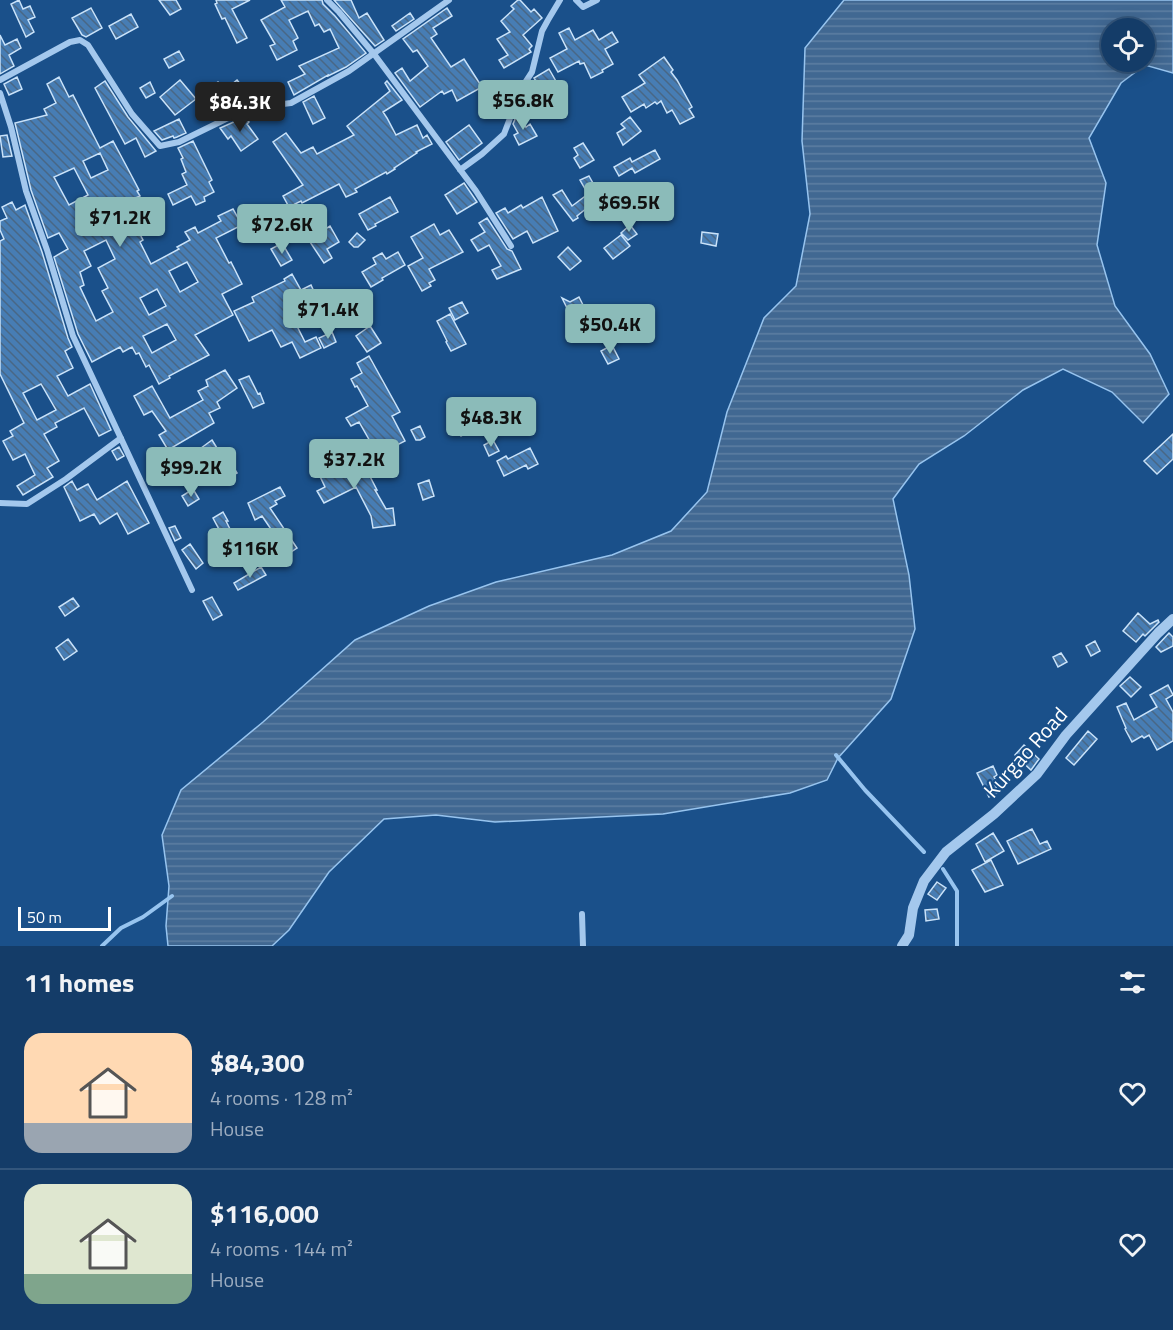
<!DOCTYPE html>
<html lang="en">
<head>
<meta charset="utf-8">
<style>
	body { margin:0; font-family:"Titillium Web",sans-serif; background:#1d436e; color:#f1f3f6; height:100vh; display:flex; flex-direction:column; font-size:22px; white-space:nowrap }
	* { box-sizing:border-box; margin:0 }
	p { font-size:20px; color:#9dadc0 }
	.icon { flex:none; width:33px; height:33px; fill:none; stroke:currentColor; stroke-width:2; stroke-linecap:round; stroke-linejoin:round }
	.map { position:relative; height:946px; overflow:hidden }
	.drawer { display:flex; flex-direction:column; background:#143c68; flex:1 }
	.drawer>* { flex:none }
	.tools { position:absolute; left:1101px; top:18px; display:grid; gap:12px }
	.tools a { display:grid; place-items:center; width:54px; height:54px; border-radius:50%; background:#143c68; box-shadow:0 3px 15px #0003,0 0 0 2px #33567c; font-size:30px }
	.scale { position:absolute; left:18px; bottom:15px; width:93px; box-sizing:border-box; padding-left:6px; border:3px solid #fff; border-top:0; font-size:16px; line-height:21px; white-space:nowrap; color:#fff; -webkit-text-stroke:4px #1a508a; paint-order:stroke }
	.price { position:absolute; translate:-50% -51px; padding:0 14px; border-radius:6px; background:#8bbbb9; color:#111; font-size:20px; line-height:39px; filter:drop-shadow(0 2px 3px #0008) }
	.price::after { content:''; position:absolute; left:50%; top:36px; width:18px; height:14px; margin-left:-9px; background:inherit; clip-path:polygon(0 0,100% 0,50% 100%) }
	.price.selected { background:#222; color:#fff }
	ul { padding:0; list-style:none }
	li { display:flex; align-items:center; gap:18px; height:150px; padding:0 24px }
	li+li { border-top:2px solid #33567c }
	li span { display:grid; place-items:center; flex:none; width:168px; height:120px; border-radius:18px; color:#555 }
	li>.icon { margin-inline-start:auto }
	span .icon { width:72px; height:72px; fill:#fffc; stroke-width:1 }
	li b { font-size:26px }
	h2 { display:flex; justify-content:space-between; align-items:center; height:72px; padding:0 24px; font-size:26px }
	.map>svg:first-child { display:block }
</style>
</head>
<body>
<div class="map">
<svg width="1173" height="946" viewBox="0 0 1173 946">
	<defs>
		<pattern id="water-rules" width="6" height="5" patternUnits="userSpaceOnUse" patternTransform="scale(1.5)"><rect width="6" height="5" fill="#416892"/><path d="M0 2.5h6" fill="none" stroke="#5e7fa2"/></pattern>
		<pattern id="building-back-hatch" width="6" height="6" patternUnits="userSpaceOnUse" patternTransform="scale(1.5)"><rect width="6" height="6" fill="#477db4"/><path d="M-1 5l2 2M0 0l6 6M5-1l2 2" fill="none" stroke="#496785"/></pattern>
	</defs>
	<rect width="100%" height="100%" fill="#1a508a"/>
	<path fill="url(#water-rules)" stroke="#97c4ef" stroke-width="1.5" fill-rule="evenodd" d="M 844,0 L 1173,0 L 1173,73 L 1145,65 L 1121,83 L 1089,138 L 1106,183 L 1097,245 L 1115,306 L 1150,354 L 1169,394 L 1143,423 L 1112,392 L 1063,369 L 1023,390 L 964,436 L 919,464 L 893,499 L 909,575 L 915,629 L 891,699 L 838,758 L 827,780 L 790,793 L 663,814 L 495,822 L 436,815 L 384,819 L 329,872 L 289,930 L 272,946 L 168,946 L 166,926 L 169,886 L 162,835 L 181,790 L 263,722 L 355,640 L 429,606 L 496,582 L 612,555 L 671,531 L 707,492 L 727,412 L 764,318 L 796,286 L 810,214 L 802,141 L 805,48 ZM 1112,28 L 1144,28 L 1144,62 L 1112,62 Z"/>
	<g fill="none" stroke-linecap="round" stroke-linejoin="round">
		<path stroke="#97c4ef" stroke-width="4" d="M 836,755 L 865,790 L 924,852
			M 943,869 L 957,891 L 957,946
			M 102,946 L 121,928 L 143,917 L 172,896"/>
	</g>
	<path fill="url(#building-back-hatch)" stroke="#c9e2f9" stroke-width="1.5" fill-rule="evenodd" d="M 19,0 L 23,9 L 30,6 L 35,17 L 28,20 L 34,32 L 26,37 L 11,4 Z
		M 159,0 L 176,0 L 181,9 L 170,15 Z
		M 216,0 L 250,0 L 232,9 L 247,38 L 237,43 L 225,18 L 222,19 L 215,4 L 217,3 Z
		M 281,0 L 322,0 L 323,4 L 335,16 L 366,53 L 346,67 L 328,76 L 328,75 L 294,95 L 288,82 L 305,74 L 299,66 L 339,48 L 330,29 L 324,32 L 319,24 L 315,26 L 308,11 L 289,20 L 298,38 L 293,41 L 297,50 L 277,60 L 270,46 L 275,44 L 261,20 L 285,7 Z
		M 334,0 L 351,0 L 359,18 L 367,13 L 384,40 L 375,46 Z
		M 518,0 L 520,0 L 531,12 L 534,9 L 542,18 L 523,35 L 532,46 L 529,49 L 531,52 L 504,68 L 499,60 L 508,55 L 497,39 L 510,32 L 501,21 L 514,9 L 511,6 Z
		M 91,8 L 102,28 L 86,37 L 82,35 L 72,18 Z
		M 447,8 L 452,16 L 433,28 L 437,34 L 431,38 L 451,67 L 464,59 L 482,87 L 457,101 L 452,90 L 444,94 L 442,91 L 420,107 L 395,73 L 402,68 L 410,81 L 428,66 L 417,50 L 413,52 L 403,39 Z
		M 410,13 L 414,19 L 396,31 L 392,26 Z
		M 131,14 L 138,27 L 116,39 L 109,26 Z
		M 569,28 L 575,40 L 593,30 L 599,40 L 612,32 L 618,42 L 605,49 L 613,64 L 602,70 L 603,72 L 591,78 L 584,63 L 580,64 L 579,61 L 558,72 L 550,58 L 567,49 L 559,33 Z
		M 0,35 L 5,45 L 17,39 L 21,48 L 9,55 L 14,66 L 0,74 Z
		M 179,51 L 184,60 L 169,68 L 164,59 Z
		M 664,57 L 673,70 L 671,72 L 677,80 L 692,107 L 689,109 L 694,117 L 680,124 L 672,110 L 667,113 L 661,101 L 657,104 L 655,102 L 646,108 L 644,104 L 631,112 L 622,97 L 645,83 L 639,75 Z
		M 549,69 L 561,90 L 547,97 L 540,85 L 539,86 L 534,78 Z
		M 17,77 L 22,89 L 9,95 L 4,84 Z
		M 59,77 L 69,97 L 73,95 L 100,148 L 113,141 L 128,169 L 139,190 L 137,191 L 140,196 L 133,199 L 139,210 L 130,215 L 143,240 L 140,242 L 151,264 L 179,249 L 177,247 L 190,240 L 185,232 L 195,227 L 198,233 L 221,221 L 218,216 L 233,209 L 242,225 L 216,238 L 229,263 L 231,262 L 242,284 L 222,294 L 233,315 L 195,335 L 209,355 L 169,376 L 170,378 L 159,384 L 149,365 L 146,367 L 139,353 L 136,354 L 132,347 L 123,352 L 120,347 L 92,362 L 78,334 L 54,257 L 68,249 L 59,233 L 48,238 L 31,190 L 15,123 L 47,115 L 44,109 L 56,103 L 47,84 ZM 100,153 L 108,170 L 91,178 L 83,161 ZM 74,168 L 88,195 L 69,205 L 54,177 ZM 106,240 L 115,259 L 98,268 L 108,288 L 102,291 L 113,312 L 96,321 L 80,287 L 84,285 L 80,272 L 91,266 L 84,251 ZM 187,262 L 198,282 L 180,292 L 169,271 ZM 157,289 L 166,306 L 149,315 L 140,298 ZM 167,324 L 176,340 L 152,353 L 143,336 Z
		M 180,80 L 196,99 L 175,115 L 160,97 Z
		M 237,80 L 252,99 L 244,106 L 213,119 L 198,95 L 218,82 L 223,89 L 225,87 L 226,89 Z
		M 105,81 L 128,117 L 156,151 L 145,157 L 136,138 L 125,144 L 95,88 Z
		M 387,81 L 402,100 L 383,112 L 387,118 L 396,135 L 417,125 L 423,138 L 427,135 L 432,144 L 416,152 L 417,153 L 394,168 L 395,169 L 387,174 L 386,172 L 355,189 L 357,192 L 346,197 L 339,184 L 302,203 L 301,201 L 289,207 L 283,196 L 303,185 L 273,142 L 286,133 L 301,153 L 313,147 L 317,154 L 354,135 L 347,126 L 390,91 L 385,83 Z
		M 150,82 L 155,93 L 146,98 L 140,88 Z
		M 314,96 L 325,118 L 313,124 L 303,102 Z
		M 520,115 L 526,127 L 530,124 L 537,136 L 519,145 L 514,135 L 518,133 L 513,124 L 516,117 Z
		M 245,117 L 249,122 L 247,124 L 258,139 L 241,151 L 231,136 L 228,139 L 220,128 Z
		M 630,117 L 641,131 L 623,145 L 617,133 L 625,128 L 621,124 Z
		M 179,119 L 186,133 L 177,137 L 174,138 L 173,136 L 162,140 L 154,131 Z
		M 469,125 L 482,143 L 459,160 L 446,142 Z
		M 7,135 L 12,156 L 3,157 L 0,136 Z
		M 193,141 L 212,180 L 209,182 L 214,192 L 204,197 L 205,201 L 196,205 L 191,196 L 173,205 L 168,194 L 187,185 L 182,174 L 186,172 L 181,159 L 183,158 L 178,148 Z
		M 583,143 L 594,160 L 580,168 L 574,158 L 578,155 L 574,148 Z
		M 655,150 L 660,159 L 635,173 L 632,168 L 619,176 L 614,167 L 630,158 L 632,162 Z
		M 589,176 L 597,190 L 602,186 L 615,203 L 599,212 L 596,206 L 594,207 L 592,204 L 577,216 L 578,218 L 573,221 L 553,195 L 562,190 L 572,206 L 588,194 L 580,180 Z
		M 464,183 L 477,202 L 457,214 L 445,195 Z
		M 390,197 L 398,212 L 375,224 L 376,226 L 368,230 L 359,214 Z
		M 542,197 L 558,231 L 533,243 L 527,231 L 513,239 L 496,213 L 505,208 L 508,213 L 521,205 L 523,208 Z
		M 12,202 L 16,210 L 25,205 L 42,252 L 68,338 L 72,347 L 65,351 L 73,368 L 57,376 L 68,396 L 90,384 L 111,430 L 99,436 L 84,408 L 55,423 L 57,427 L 44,434 L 59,461 L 47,468 L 53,477 L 23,495 L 17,486 L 35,475 L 25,454 L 13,460 L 3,441 L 13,436 L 10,431 L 24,423 L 0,374 L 0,241 L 4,239 L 0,230 L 0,221 L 7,218 L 2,207 ZM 41,384 L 56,410 L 37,420 L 23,393 Z
		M 487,218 L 507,249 L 512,251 L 521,269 L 497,279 L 492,270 L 501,266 L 489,245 L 478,251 L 471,240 L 485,232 L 479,223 Z
		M 434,224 L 440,235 L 449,230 L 463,252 L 429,269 L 435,280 L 429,283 L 431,286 L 422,291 L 408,266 L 423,258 L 411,237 Z
		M 630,225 L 637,234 L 628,240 L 621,233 Z
		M 330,226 L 339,242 L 327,249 L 332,258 L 324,263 L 310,242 L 324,234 L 322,231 Z
		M 702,232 L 718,234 L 716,246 L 701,243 Z
		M 357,233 L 365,240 L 358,247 L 354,247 L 349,242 Z
		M 621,235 L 630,246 L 613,259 L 604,248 Z
		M 282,243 L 292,260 L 281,266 L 271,249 Z
		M 568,247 L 581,261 L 570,270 L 558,257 Z
		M 398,252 L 405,265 L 382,278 L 383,280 L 371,287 L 362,272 L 376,264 L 373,258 L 382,253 L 386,259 Z
		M 292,274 L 301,290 L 311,285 L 316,296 L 291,309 L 298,323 L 296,324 L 305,342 L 316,337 L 321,348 L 300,358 L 292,342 L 281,347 L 272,330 L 249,341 L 234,311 L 254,302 L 252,297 L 285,281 L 284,279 Z
		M 579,297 L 584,307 L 570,314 L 562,298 L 570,302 Z
		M 462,302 L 468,313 L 455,320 L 449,308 Z
		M 450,314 L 466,344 L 451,351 L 446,342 L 447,341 L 437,321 Z
		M 370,326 L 381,343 L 367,352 L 356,336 Z
		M 332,332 L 336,342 L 324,348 L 319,338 Z
		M 612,345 L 619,359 L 608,364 L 601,351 Z
		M 369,356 L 400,412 L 392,416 L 405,441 L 366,461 L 360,449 L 371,443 L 359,422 L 351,426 L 346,418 L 368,406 L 357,386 L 355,387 L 351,379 L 362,373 L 357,363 Z
		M 225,370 L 237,388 L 217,402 L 220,408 L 209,413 L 214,423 L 168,450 L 159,435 L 166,431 L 152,411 L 144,415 L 134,396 L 152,386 L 170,418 L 203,400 L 198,391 L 208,386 L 206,380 Z
		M 249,376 L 258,394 L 260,393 L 264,403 L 253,408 L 239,380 Z
		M 480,408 L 487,422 L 461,436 L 450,415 L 462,409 L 466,416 Z
		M 420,426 L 425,437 L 420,440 L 416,440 L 411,430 Z
		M 1173,434 L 1173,459 L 1157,474 L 1144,461 Z
		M 212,440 L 220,453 L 224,451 L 237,473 L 216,485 L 209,472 L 189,487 L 174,468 Z
		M 493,440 L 499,451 L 489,456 L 484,445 Z
		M 119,447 L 124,456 L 117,460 L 112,451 Z
		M 530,448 L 538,464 L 528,469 L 526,465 L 504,476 L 497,461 L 506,456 L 508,459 Z
		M 336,458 L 345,474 L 364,465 L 377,490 L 375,490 L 386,509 L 393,508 L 395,525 L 373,528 L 371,516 L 356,487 L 324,503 L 317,491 L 325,487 L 316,468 Z
		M 429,480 L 434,496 L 423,500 L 418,484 Z
		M 72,481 L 77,490 L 88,484 L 97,500 L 127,481 L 149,523 L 128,534 L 117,513 L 100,524 L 94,514 L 80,521 L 64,487 Z
		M 280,487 L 285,496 L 275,501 L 277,504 L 270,508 L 297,548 L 288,554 L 262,516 L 255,520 L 248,503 Z
		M 193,489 L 199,499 L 188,506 L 182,496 Z
		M 223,512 L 228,521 L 226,521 L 236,541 L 223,548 L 218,537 L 222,535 L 213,518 Z
		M 175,526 L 181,538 L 175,541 L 169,528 Z
		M 190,544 L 203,563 L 196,569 L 182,550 Z
		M 261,567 L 266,575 L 238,590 L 234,583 Z
		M 212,597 L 222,615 L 213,620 L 203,601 Z
		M 73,598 L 79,606 L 65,616 L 59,607 Z
		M 1138,613 L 1150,624 L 1158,620 L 1159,622 L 1145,636 L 1143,634 L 1136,642 L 1123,631 Z
		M 1169,633 L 1173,637 L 1173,646 L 1161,652 L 1156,647 Z
		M 68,639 L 77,651 L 64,660 L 56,648 Z
		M 1095,641 L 1100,651 L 1091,656 L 1086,646 Z
		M 1061,653 L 1067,662 L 1058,667 L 1053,657 Z
		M 1130,677 L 1141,687 L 1131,697 L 1120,686 Z
		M 1168,685 L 1173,695 L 1166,699 L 1173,712 L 1173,741 L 1157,750 L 1149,735 L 1144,738 L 1142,736 L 1132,742 L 1125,729 L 1126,728 L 1117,707 L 1126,703 L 1134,720 L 1157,707 L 1150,695 Z
		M 1088,731 L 1097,739 L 1074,765 L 1066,758 Z
		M 1024,745 L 1039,759 L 1031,770 L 1015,755 Z
		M 993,766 L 997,775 L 994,777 L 998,784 L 995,785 L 999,792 L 989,797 L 977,773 Z
		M 1032,829 L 1040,844 L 1047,841 L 1051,849 L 1018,864 L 1007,841 Z
		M 993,833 L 1004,851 L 985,862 L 976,844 Z
		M 991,860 L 1003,885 L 985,892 L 972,870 Z
		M 937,882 L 946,888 L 937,900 L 928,894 Z
		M 937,909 L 939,919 L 926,921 L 925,910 Z"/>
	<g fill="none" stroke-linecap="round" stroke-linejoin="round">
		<path stroke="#a4c8ed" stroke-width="6" d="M 327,0 L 339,12 L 374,54 L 476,191 L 511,246
			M 576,0 L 583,7 L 597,0
			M 0,80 L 70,42 L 80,40 L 88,45 L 132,114 L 160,146 L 179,142 L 226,119 L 252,108 L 291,103 L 349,71 L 449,0
			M 0,93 L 11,127 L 26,191 L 47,250 L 73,336 L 192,590
			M 460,170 L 482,154 L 504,134 L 521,89 L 532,72 L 542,31 L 548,20 L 560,0
			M 0,503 L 27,504 L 66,479 L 121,438
			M 582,914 L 583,946"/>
		<path stroke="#a4c8ed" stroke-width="10" d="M 902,946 L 909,935 L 913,908 L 924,881 L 946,852 L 994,814 L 1037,774 L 1066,735 L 1158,633 L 1173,619"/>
	</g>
	<g text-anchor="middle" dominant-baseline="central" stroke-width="4.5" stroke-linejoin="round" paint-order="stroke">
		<g font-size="21" fill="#fff" stroke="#1a508a">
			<text transform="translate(1025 752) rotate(-48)">Kurgao Road</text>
		</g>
	</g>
</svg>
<div class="tools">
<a><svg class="icon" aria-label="locate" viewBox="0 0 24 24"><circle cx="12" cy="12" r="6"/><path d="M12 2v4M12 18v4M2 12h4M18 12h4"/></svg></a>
</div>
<div class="scale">50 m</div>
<b class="price" style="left:523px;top:131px">$56.8K</b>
<b class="price selected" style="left:240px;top:133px">$84.3K</b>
<b class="price" style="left:629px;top:233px">$69.5K</b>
<b class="price" style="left:120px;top:248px">$71.2K</b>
<b class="price" style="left:282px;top:255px">$72.6K</b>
<b class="price" style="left:328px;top:340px">$71.4K</b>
<b class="price" style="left:610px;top:355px">$50.4K</b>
<b class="price" style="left:491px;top:448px">$48.3K</b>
<b class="price" style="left:354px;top:490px">$37.2K</b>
<b class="price" style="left:191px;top:498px">$99.2K</b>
<b class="price" style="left:250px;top:579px">$116K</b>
</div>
<section class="drawer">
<h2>11 homes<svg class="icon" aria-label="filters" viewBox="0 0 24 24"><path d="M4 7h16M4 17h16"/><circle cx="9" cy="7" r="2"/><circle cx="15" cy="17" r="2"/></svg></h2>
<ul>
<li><span style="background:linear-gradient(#ffd9b3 75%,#9aa5b1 0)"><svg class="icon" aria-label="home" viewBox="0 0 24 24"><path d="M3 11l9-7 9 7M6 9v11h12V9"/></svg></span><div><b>$84,300</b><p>4 rooms · 128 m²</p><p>House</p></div><svg class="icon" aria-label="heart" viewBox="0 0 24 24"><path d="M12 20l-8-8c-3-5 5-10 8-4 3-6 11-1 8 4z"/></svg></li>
<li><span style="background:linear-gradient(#dfe7d0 75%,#7fa58c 0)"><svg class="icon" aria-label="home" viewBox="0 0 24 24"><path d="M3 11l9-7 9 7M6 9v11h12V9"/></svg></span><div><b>$116,000</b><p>4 rooms · 144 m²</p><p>House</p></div><svg class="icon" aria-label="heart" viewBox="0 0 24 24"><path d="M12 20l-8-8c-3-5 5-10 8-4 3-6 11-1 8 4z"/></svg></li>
</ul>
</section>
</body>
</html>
